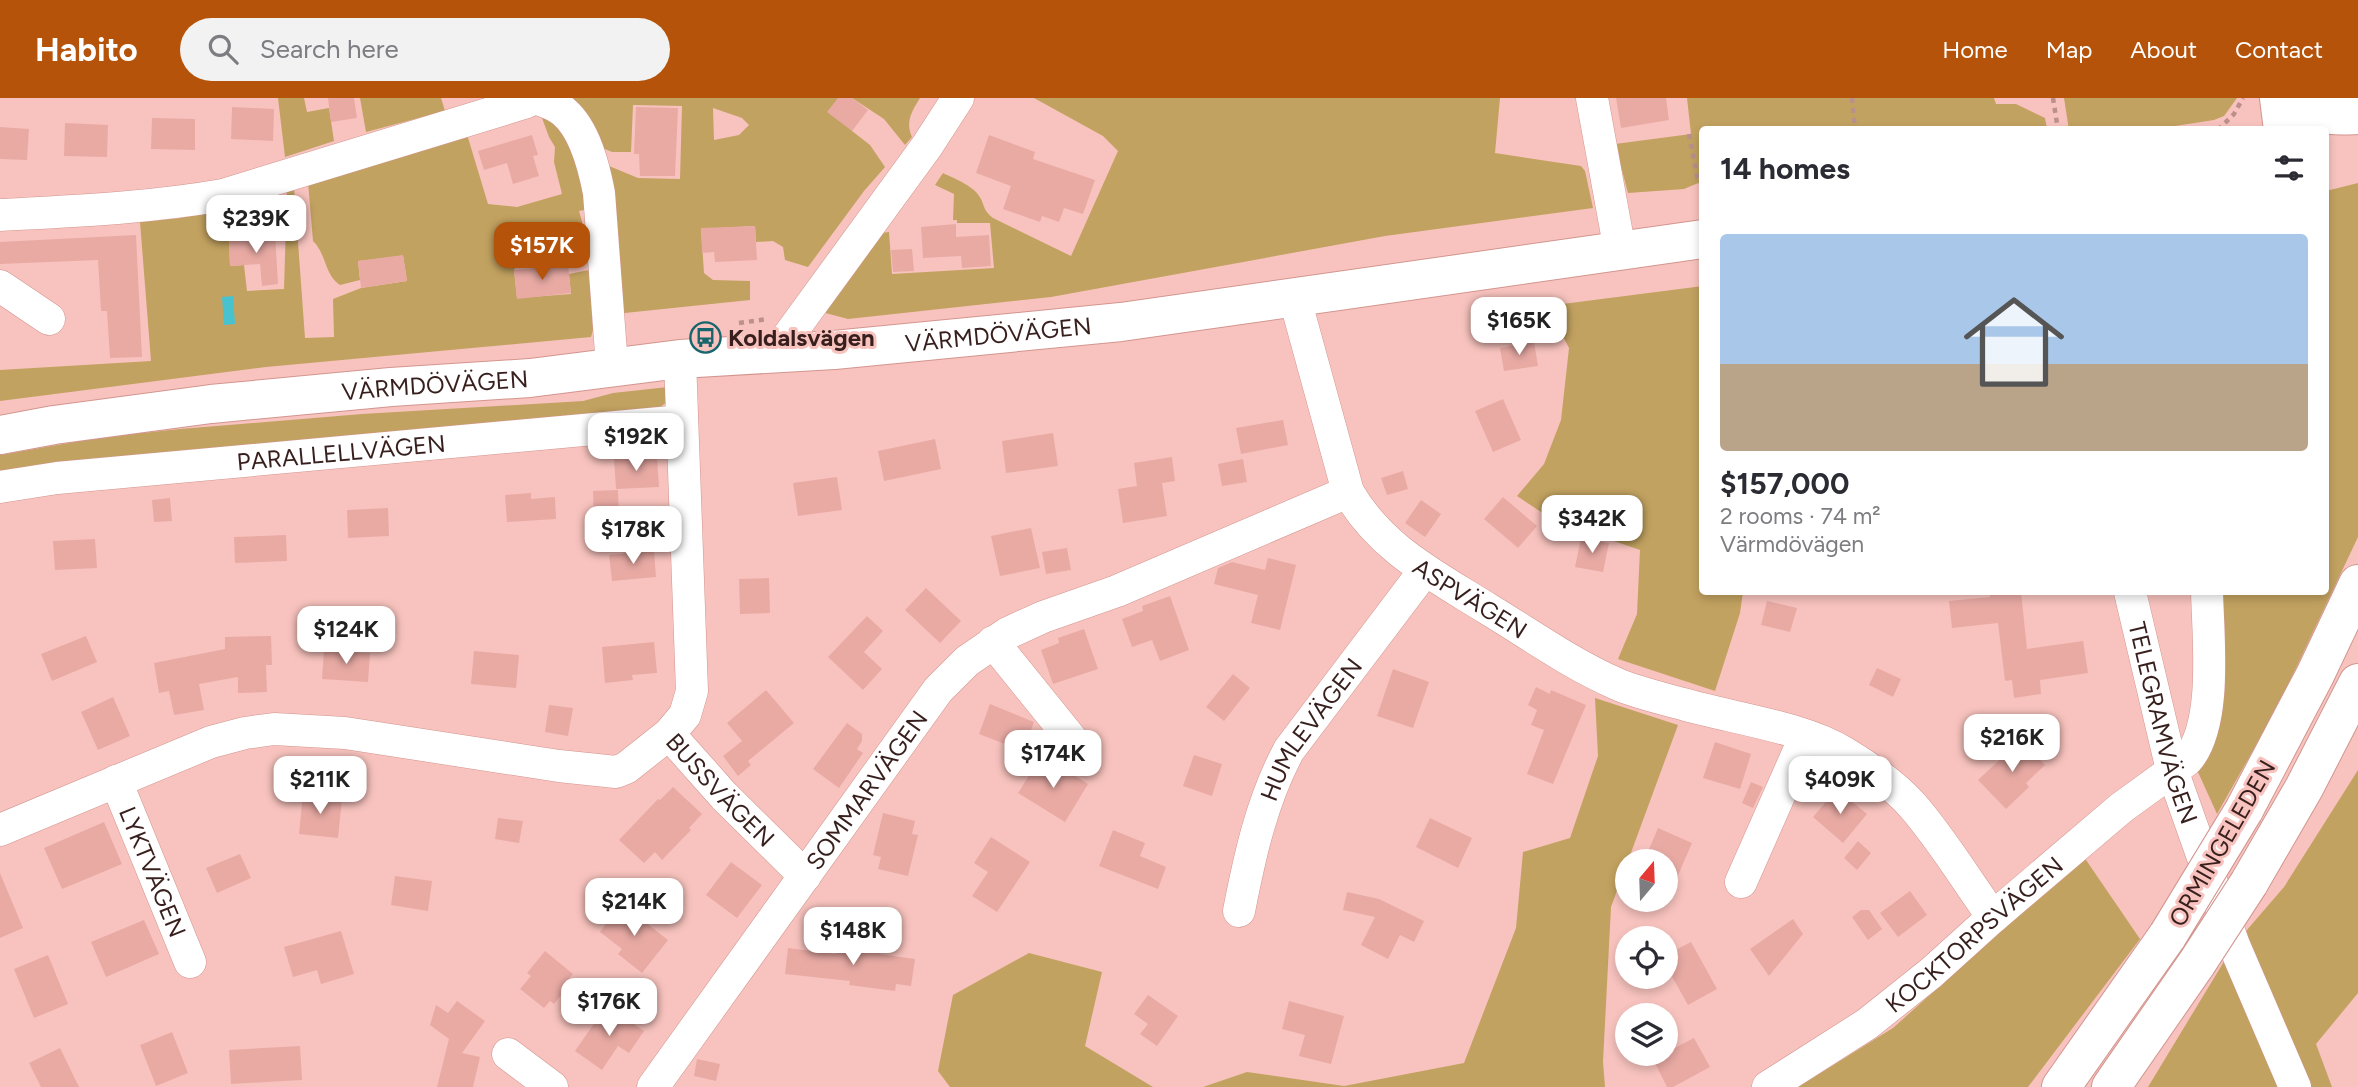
<!DOCTYPE html>
<html lang="en">
<head>
<meta charset="utf-8">
<style>
	body { margin:0; font-family:Figtree,sans-serif; background:#f2f2f3; color:#2b2b33; height:100vh; display:flex; flex-direction:column; font-size:26px; white-space:nowrap }
	* { box-sizing:border-box; margin:0 }
	p { font-size:23px; color:#7c7c81 }
	.icon { flex:none; width:38px; height:38px; fill:none; stroke:currentColor; stroke-width:2; stroke-linecap:round; stroke-linejoin:round }
	.map { position:relative; flex:1; overflow:hidden }
	.details { position:absolute; left:1699px; top:28px; width:630px; height:469px; display:flex; flex-direction:column; background:#fff; border-radius:7px; box-shadow:0 4px 10px #0003 }
	.details>* { flex:none }
	.needle { width:46px; rotate:19deg }
	.buttons { position:absolute; left:1615px; top:751px; display:grid; gap:14px }
	.buttons a { display:grid; place-items:center; width:63px; height:63px; border-radius:50%; background:#fff; box-shadow:0 4px 10px #0003; font-size:35px }
	.price { position:absolute; translate:-50% -60px; padding:0 16px; border-radius:14px; background:#fff; color:#222; font-size:23px; line-height:46px; filter:drop-shadow(0 2px 4px #0008) }
	.price::after { content:''; position:absolute; left:50%; top:42px; width:21px; height:16px; margin-left:-10px; background:inherit; clip-path:polygon(0 0,100% 0,50% 100%) }
	.price.current { background:#b45309; color:#fff }
	ul { padding:0; list-style:none }
	li { display:grid; align-content:center; gap:14px; height:371px; padding:0 21px }
	li span { display:grid; place-items:center; height:217px; border-radius:7px; color:#555 }
	li>.icon { margin-inline-start:auto }
	span .icon { width:126px; height:126px; fill:#fffc; stroke-width:1 }
	li b { font-size:30px }
	h2 { display:flex; justify-content:space-between; align-items:center; height:84px; padding:0 21px; font-size:30px }
	header { display:flex; align-items:center; gap:42px; box-sizing:border-box; height:98px; padding:0 35px; background:#b45309; color:#fff }
	header strong { font-size:33px }
	nav { display:flex; gap:38px; margin-inline-start:auto; font-size:24px }
	.search { width:490px; height:63px; background:#f2f2f3; display:flex; align-items:center; gap:18px; box-sizing:border-box; padding:0 24px; border-radius:38px; color:#7c7c81; font-size:26px }
	.map>svg:first-child { display:block }
</style>
</head>
<body>
<header>
<strong>Habito</strong>
<div class="search"><svg class="icon" aria-label="search" viewBox="0 0 24 24"><circle cx="10" cy="10" r="6"/><path d="M15 15l6 6"/></svg>Search here</div>
<nav><a>Home</a><a>Map</a><a>About</a><a>Contact</a></nav>
</header>
<div class="map">
<svg width="2358" height="989" viewBox="0 0 2358 989">
	<rect width="100%" height="100%" fill="#f8c3be"/>
	<path fill="#c2a260" fill-rule="evenodd" d="M 278,0 L 304,0 L 307,14 L 329,10 L 334,43 L 285,59 Z
		M 360,0 L 441,0 L 445,13 L 366,34 Z
		M 560,0 L 838,0 L 852,33 L 870,47 L 885,69 L 864,93 L 808,169 L 785,162 L 783,149 L 773,143 L 756,144 L 755,128 L 701,131 L 704,175 L 713,182 L 750,183 L 750,202 L 615,216 L 597,63 L 638,80 L 680,81 L 682,8 L 633,7 L 631,54 L 612,54 L 593,46 ZM 713,10 L 742,20 L 749,27 L 739,37 L 714,42 Z
		M 852,0 L 920,0 C 912,13 905,24 912,39 L 905,47 L 884,21 Z
		M 1034,0 L 1500,0 L 1495,55 L 1581,68 L 1585,73 L 1593,110 L 1385,138 L 1051,199 L 848,221 L 814,212 L 872,136 L 889,134 L 892,176 L 994,170 L 990,125 L 957,125 L 957,122 L 953,122 L 954,96 L 935,87 L 943,75 C 955,81 975,88 981,101 C 985,110 984,113 993,120 L 1071,158 L 1118,53 L 1103,38 Z
		M 1687,0 L 1994,0 L 1996,6 L 2016,6 L 2045,20 L 2047,31 L 1703,32 L 1703,83 L 1684,91 L 1628,95 L 1615,46 L 1691,36 Z
		M 2064,0 L 2237,0 L 2224,18 L 2214,22 L 2149,32 L 2069,32 Z
		M 538,9 L 564,24 L 589,111 L 579,113 L 587,141 L 527,145 L 514,172 L 517,200 L 571,196 L 569,176 L 589,172 L 593,232 L 591,239 L 266,269 L 0,303 L 0,272 L 151,263 L 140,124 L 181,120 L 240,107 L 243,137 L 229,138 L 230,168 L 244,167 L 247,193 L 284,191 L 287,91 L 294,89 L 305,240 L 334,239 L 333,201 L 361,190 L 407,183 L 403,158 L 358,163 L 360,182 L 340,187 C 325,178 326,155 313,143 L 308,84 L 466,33 L 488,106 L 517,109 L 562,96 L 554,64 L 555,49 L 549,39 Z
		M 2358,85 L 2358,439 L 2277,610 L 2217,716 L 2193,663 L 2220,494 L 2326,494 L 2326,93 Z
		M 1703,188 L 1703,494 L 1743,494 L 1740,515 L 1715,593 L 1618,561 L 1637,516 L 1640,452 L 1553,422 L 1517,398 L 1544,366 L 1561,322 L 1569,250 L 1547,208 Z
		M 668,289 L 668,303 L 653,315 L 0,382 L 0,357 L 103,339 L 180,331 L 362,316 L 583,303 L 613,295 Z
		M 1595,600 L 1678,627 L 1611,809 L 1603,964 L 1605,989 L 1203,989 L 1247,974 L 1344,988 L 1464,965 L 1516,830 L 1523,754 L 1570,740 L 1598,658 Z
		M 2358,672 L 2358,895 L 2316,946 L 2332,989 L 2148,989 L 2234,847 L 2284,789 Z
		M 2084,759 L 2140,841 L 2028,989 L 1798,989 L 1893,930 Z
		M 1029,855 L 1102,874 L 1085,948 L 1153,989 L 950,989 L 938,973 L 953,897 Z"/>
	<path fill="#47c2ce" d="M 233,198 L 235,226 L 224,227 L 222,199 Z"/>
	<path fill="#e9aaa4" d="M 328,0 L 354,0 L 357,20 L 331,24 Z
		M 838,0 L 852,0 L 868,12 L 852,33 L 827,14 Z
		M 1616,0 L 1666,0 L 1669,22 L 1621,30 Z
		M 232,9 L 274,11 L 273,43 L 231,41 Z
		M 636,9 L 678,10 L 675,78 L 640,78 L 639,56 L 634,56 Z
		M 152,20 L 195,21 L 195,52 L 151,51 Z
		M 65,25 L 108,27 L 107,59 L 64,58 Z
		M 0,29 L 29,31 L 27,62 L 0,61 Z
		M 532,37 L 538,57 L 533,58 L 539,78 L 513,86 L 507,65 L 484,72 L 478,53 Z
		M 989,37 L 1035,54 L 1033,61 L 1095,82 L 1083,116 L 1064,110 L 1059,124 L 1042,118 L 1040,124 L 1003,111 L 1011,88 L 976,75 Z
		M 956,126 L 956,139 L 989,137 L 991,168 L 962,170 L 961,158 L 923,160 L 921,129 Z
		M 755,128 L 757,162 L 715,164 L 714,154 L 702,155 L 701,130 Z
		M 275,135 L 278,186 L 262,188 L 260,166 L 230,168 L 229,138 Z
		M 136,137 L 142,259 L 110,260 L 107,213 L 101,213 L 98,162 L 0,166 L 0,144 Z
		M 912,151 L 914,173 L 893,174 L 891,152 Z
		M 403,157 L 407,183 L 361,190 L 358,163 Z
		M 568,167 L 571,195 L 517,201 L 514,172 Z
		M 1534,244 L 1538,268 L 1504,273 L 1500,250 Z
		M 1503,301 L 1521,342 L 1493,354 L 1475,313 Z
		M 1283,322 L 1288,347 L 1241,356 L 1236,330 Z
		M 1053,335 L 1058,368 L 1006,375 L 1002,343 Z
		M 935,341 L 941,371 L 884,383 L 878,353 Z
		M 657,359 L 659,389 L 616,391 L 614,361 Z
		M 1172,359 L 1175,383 L 1162,385 L 1167,418 L 1123,425 L 1118,391 L 1137,388 L 1134,365 Z
		M 1243,361 L 1247,384 L 1222,388 L 1218,366 Z
		M 1403,373 L 1408,391 L 1387,397 L 1381,380 Z
		M 837,379 L 842,412 L 798,418 L 793,385 Z
		M 618,392 L 619,420 L 594,421 L 593,393 Z
		M 531,395 L 531,401 L 555,399 L 556,421 L 507,424 L 505,397 Z
		M 1503,399 L 1537,428 L 1518,450 L 1484,421 Z
		M 170,400 L 172,423 L 154,424 L 152,402 Z
		M 1421,402 L 1441,416 L 1425,439 L 1405,425 Z
		M 388,410 L 389,438 L 348,440 L 347,412 Z
		M 1031,430 L 1040,470 L 1000,478 L 991,438 Z
		M 286,437 L 287,463 L 235,465 L 234,439 Z
		M 1581,440 L 1609,445 L 1603,474 L 1575,469 Z
		M 95,441 L 97,470 L 55,472 L 53,443 Z
		M 1067,450 L 1071,472 L 1046,476 L 1042,454 Z
		M 654,453 L 656,479 L 612,483 L 609,457 Z
		M 1268,460 L 1296,467 L 1280,532 L 1251,525 L 1258,497 L 1214,486 L 1218,470 L 1232,464 L 1265,472 Z
		M 769,480 L 770,515 L 740,516 L 739,481 Z
		M 926,490 L 961,523 L 940,545 L 905,512 Z
		M 1989,494 L 2021,494 L 2027,551 L 2083,543 L 2088,575 L 2040,582 L 2041,596 L 2014,600 L 2012,582 L 2005,583 L 1998,525 L 1952,530 L 1949,503 L 1990,499 Z
		M 1170,498 L 1189,552 L 1160,563 L 1152,542 L 1132,549 L 1122,521 L 1143,513 L 1142,508 Z
		M 1767,503 L 1797,510 L 1790,534 L 1761,527 Z
		M 867,518 L 883,533 L 864,554 L 882,571 L 863,592 L 828,559 Z
		M 1084,531 L 1098,571 L 1053,586 L 1041,552 L 1059,545 L 1058,540 Z
		M 86,538 L 97,564 L 52,583 L 41,556 Z
		M 271,538 L 272,567 L 266,567 L 267,594 L 238,595 L 238,579 L 199,586 L 204,612 L 174,617 L 169,593 L 159,595 L 154,565 L 225,551 L 225,539 Z
		M 654,544 L 657,575 L 632,577 L 633,582 L 605,585 L 602,549 Z
		M 324,552 L 370,555 L 368,584 L 322,581 Z
		M 474,553 L 519,557 L 516,590 L 471,586 Z
		M 1877,570 L 1901,581 L 1893,599 L 1869,587 Z
		M 1393,571 L 1429,584 L 1413,630 L 1377,618 Z
		M 1233,576 L 1250,590 L 1224,623 L 1206,609 Z
		M 1536,589 L 1550,596 L 1551,592 L 1586,607 L 1553,686 L 1527,676 L 1544,632 L 1531,627 L 1537,612 L 1528,607 Z
		M 766,592 L 794,625 L 748,663 L 751,667 L 738,678 L 723,658 L 742,643 L 727,625 Z
		M 113,599 L 130,638 L 98,652 L 81,614 Z
		M 990,606 L 1034,624 L 1023,653 L 979,636 Z
		M 549,607 L 573,610 L 568,638 L 545,634 Z
		M 847,625 L 862,636 L 862,643 L 857,651 L 863,655 L 839,690 L 813,671 Z
		M 2021,642 L 2045,667 L 2026,685 L 2029,689 L 2006,711 L 1978,682 Z
		M 1715,644 L 1751,656 L 1740,691 L 1703,680 Z
		M 1194,657 L 1222,666 L 1212,698 L 1183,688 Z
		M 1039,662 L 1053,671 L 1056,666 L 1088,686 L 1065,724 L 1018,695 Z
		M 1751,684 L 1763,689 L 1753,710 L 1742,705 Z
		M 673,689 L 702,716 L 689,730 L 691,732 L 662,762 L 655,754 L 644,765 L 619,742 L 658,701 L 660,702 Z
		M 1837,691 L 1867,716 L 1843,745 L 1813,719 Z
		M 303,696 L 342,700 L 338,740 L 299,736 Z
		M 883,715 L 915,723 L 912,736 L 918,737 L 908,778 L 878,771 L 881,759 L 873,757 Z
		M 498,720 L 523,723 L 519,745 L 495,741 Z
		M 1430,720 L 1472,740 L 1458,770 L 1416,749 Z
		M 104,724 L 122,766 L 62,791 L 44,750 Z
		M 1658,730 L 1692,745 L 1666,805 L 1666,763 L 1644,763 Z
		M 1113,732 L 1145,745 L 1140,758 L 1166,769 L 1158,791 L 1099,768 Z
		M 991,739 L 1030,764 L 997,814 L 972,798 L 988,774 L 974,765 Z
		M 1858,743 L 1871,755 L 1857,772 L 1844,760 Z
		M 240,756 L 251,780 L 217,795 L 206,770 Z
		M 731,764 L 762,787 L 737,820 L 706,797 Z
		M 0,775 L 23,830 L 0,840 Z
		M 395,778 L 432,783 L 428,813 L 391,807 Z
		M 1910,793 L 1927,817 L 1898,839 L 1880,815 Z
		M 1347,794 L 1379,801 L 1424,823 L 1414,844 L 1400,837 L 1388,861 L 1361,847 L 1375,819 L 1343,812 Z
		M 621,805 L 668,842 L 642,875 L 618,856 L 622,851 L 600,834 Z
		M 1861,812 L 1869,812 L 1882,831 L 1868,842 L 1852,819 Z
		M 1793,821 L 1803,836 L 1769,878 L 1750,851 Z
		M 144,822 L 159,856 L 106,879 L 91,844 Z
		M 341,833 L 354,876 L 321,886 L 317,872 L 293,879 L 284,849 Z
		M 1691,844 L 1717,891 L 1688,907 L 1666,868 L 1666,857 Z
		M 857,845 L 882,849 L 880,856 L 915,861 L 911,888 L 896,886 L 895,893 L 849,887 L 850,883 L 785,876 L 788,850 L 836,856 L 837,850 L 856,853 Z
		M 545,853 L 573,876 L 566,884 L 569,887 L 554,906 L 550,903 L 544,910 L 520,891 L 531,878 L 527,875 Z
		M 48,857 L 68,906 L 34,920 L 14,871 Z
		M 1148,897 L 1178,918 L 1157,948 L 1140,936 L 1148,926 L 1134,916 Z
		M 457,903 L 485,923 L 462,955 L 480,959 L 473,989 L 437,989 L 449,941 L 430,927 L 436,907 L 448,915 Z
		M 1289,903 L 1344,918 L 1331,966 L 1299,958 L 1305,937 L 1282,931 Z
		M 607,907 L 644,933 L 629,955 L 618,948 L 602,972 L 575,953 Z
		M 172,934 L 188,975 L 156,988 L 140,947 Z
		M 1694,940 L 1710,969 L 1673,989 L 1667,989 L 1653,961 Z
		M 300,948 L 302,982 L 231,986 L 229,952 Z
		M 60,950 L 79,989 L 41,989 L 29,965 Z
		M 697,961 L 720,966 L 716,983 L 694,978 Z"/>
	<g fill="none" stroke-linecap="round" stroke-linejoin="round">
		<defs>
			<g id="minor">
				<path d="M 534,0 C 544,3 556,7 564,14 C 585,32 594,69 599,95 L 612,268"/>
				<path d="M 1592,0 L 1620,153"/>
				<path d="M 0,117 C 76,113 148,110 223,97 L 527,4 L 530,0"/>
				<path d="M 0,188 L 49,221"/>
				<path id="s1" d="M 1295,201 L 1348,394 C 1381,451 1434,477 1488,511 C 1531,537 1571,566 1617,586 C 1638,595 1661,600 1683,606 C 1731,620 1803,629 1845,655 C 1868,669 1894,687 1912,707 C 1942,741 1966,782 1993,819"/>
				<path d="M 776,255 L 927,48 L 958,0"/>
				<path id="s2" d="M 680,261 L 692,593 L 685,617 L 669,636 L 724,698 L 805,778"/>
				<path id="s3" d="M 0,389 L 57,380 L 682,323"/>
				<path id="s4" d="M 2130,494 L 2172,672 L 2234,847 L 2295,989"/>
				<path d="M 993,544 L 1081,653"/>
				<path id="s5" d="M 116,683 L 190,864"/>
				<path d="M 0,732 L 211,644 L 245,635 L 274,631 L 345,635 L 559,668 L 616,674 L 626,670 L 669,636"/>
				<path d="M 1741,784 L 1805,639"/>
				<path id="s6" d="M 1239,813 C 1250,757 1262,702 1289,652 L 1425,472"/>
				<path d="M 508,956 L 552,989"/>
				<path id="s7" d="M 653,989 L 938,592 L 967,563 L 1008,535 L 1043,519 L 1117,493 L 1348,394"/>
				<path id="s8" d="M 1768,989 L 1867,926 L 1931,875 L 1993,819 L 2121,710 L 2187,662 C 2218,627 2208,539 2207,494"/>
			</g>
			<g id="major">
				<path d="M 2279,0 L 2283,32"/>
				<path d="M 2296,0 C 2314,20 2333,18 2358,17"/>
				<path id="s9" d="M 0,337 L 54,327 L 211,306 L 391,289 L 530,280 L 680,261 L 834,252 L 1121,224 L 1703,141"/>
				<path d="M 2244,712 L 2315,577 L 2358,486"/>
				<path d="M 2249,785 L 2304,690 L 2358,585"/>
				<path d="M 2061,989 L 2168,837"/>
				<path d="M 2111,989 L 2197,865"/>
			</g>
		</defs>
		<use href="#minor" stroke="#d3958f" stroke-width="33"/>
		<use href="#major" stroke="#d3958f" stroke-width="40"/>
		<path stroke="#bb8f8b" stroke-width="4.5" stroke-dasharray="5 5" stroke-linecap="butt" d="M 1852,0 L 1855,32
			M 2053,0 L 2058,32
			M 2218,32 L 2234,16 L 2243,0
			M 1689,36 L 1697,79 L 1703,89
			M 739,225 L 768,221"/>
		<use href="#minor" stroke="#fff" stroke-width="32"/>
		<use href="#major" stroke="#fff" stroke-width="38"/>
		<defs>
			<path id="major-bridge" d="M 2168,837 L 2244,712
				M 2197,865 L 2249,785"/>
		</defs>
		<use href="#major-bridge" stroke="#d3958f" stroke-width="40" stroke-linecap="butt"/>
		<use href="#major-bridge" stroke="#fff" stroke-width="38"/>
	</g>
	<defs>
		<symbol id="bus-ring" viewBox="-11 -11 22 22"><circle r="9.5" fill="#f8c3be" stroke="#17656c" stroke-width="1.5"/><path d="M-5-6H5V4H4V6H2V4H-2V6H-4V4H-5ZM-3.5-4V0h7V-4ZM-3.5 1.2v1.5H-2V1.2ZM2 1.2v1.5H3.5V1.2Z" fill="#17656c"/></symbol>
	</defs>
	<g fill-rule="evenodd">
		<use href="#bus-ring" x="688" y="222" width="35" height="35"/>
	</g>
	<g text-anchor="middle" dominant-baseline="central" stroke-width="6" stroke-linejoin="round" paint-order="stroke">
		<g font-size="24" fill="#371f1d" stroke="#f8c3be">
			<text stroke="none"><textPath href="#s9" startOffset="1004">VÄRMDÖVÄGEN</textPath></text>
			<text stroke="none"><textPath href="#s9" startOffset="438">VÄRMDÖVÄGEN</textPath></text>
			<text stroke="none"><textPath href="#s3" startOffset="343">PARALLELLVÄGEN</textPath></text>
			<text stroke="none"><textPath href="#s1" startOffset="364">ASPVÄGEN</textPath></text>
			<text stroke="none"><textPath href="#s4" startOffset="135">TELEGRAMVÄGEN</textPath></text>
			<text stroke="none"><textPath href="#s6" startOffset="198">HUMLEVÄGEN</textPath></text>
			<text stroke="none"><textPath href="#s2" startOffset="458">BUSSVÄGEN</textPath></text>
			<text stroke="none"><textPath href="#s7" startOffset="366">SOMMARVÄGEN</textPath></text>
			<text transform="translate(2222 745) rotate(-60)">ORMINGELEDEN</text>
			<text stroke="none"><textPath href="#s5" startOffset="98">LYKTVÄGEN</textPath></text>
			<text stroke="none"><textPath href="#s8" startOffset="257">KOCKTORPSVÄGEN</textPath></text>
		</g>
		<g font-size="24" font-weight="bold" fill="#371f1d" stroke="#f8c3be" text-anchor="start">
			<text x="728" y="239">Koldalsvägen</text>
		</g>
	</g>
</svg>
<div class="buttons">
<a><svg class="needle" viewBox="-14 -14 28 28"><path d="M0-13l5 13h-10z" fill="#e53935"/><path d="M0 13l5-13h-10z" fill="#7c7c81"/></svg></a>
<a><svg class="icon" aria-label="locate" viewBox="0 0 24 24"><circle cx="12" cy="12" r="6"/><path d="M12 2v4M12 18v4M2 12h4M18 12h4"/></svg></a>
<a><svg class="icon" aria-label="layers" viewBox="0 0 24 24"><path d="M12 4l9 5-9 5-9-5zM3 14l9 5 9-5"/></svg></a>
</div>
<b class="price" style="left:256px;top:157px">$239K</b>
<b class="price current" style="left:542px;top:184px">$157K</b>
<b class="price" style="left:1519px;top:259px">$165K</b>
<b class="price" style="left:636px;top:375px">$192K</b>
<b class="price" style="left:1592px;top:457px">$342K</b>
<b class="price" style="left:633px;top:468px">$178K</b>
<b class="price" style="left:346px;top:568px">$124K</b>
<b class="price" style="left:2012px;top:676px">$216K</b>
<b class="price" style="left:1053px;top:692px">$174K</b>
<b class="price" style="left:320px;top:718px">$211K</b>
<b class="price" style="left:1840px;top:718px">$409K</b>
<b class="price" style="left:634px;top:840px">$214K</b>
<b class="price" style="left:853px;top:869px">$148K</b>
<b class="price" style="left:609px;top:940px">$176K</b>
<section class="details">
<h2>14 homes<svg class="icon" aria-label="filters" viewBox="0 0 24 24"><path d="M4 7h16M4 17h16"/><circle cx="9" cy="7" r="2"/><circle cx="15" cy="17" r="2"/></svg></h2>
<ul>
<li><span style="background:linear-gradient(#a9c7e8 60%,#b9a48a 0)"><svg class="icon" aria-label="home" viewBox="0 0 24 24"><path d="M3 11l9-7 9 7M6 9v11h12V9"/></svg></span><div><b>$157,000</b><p>2 rooms · 74 m²</p><p>Värmdövägen</p></div></li>
</ul>
</section>
</div>
</body>
</html>
